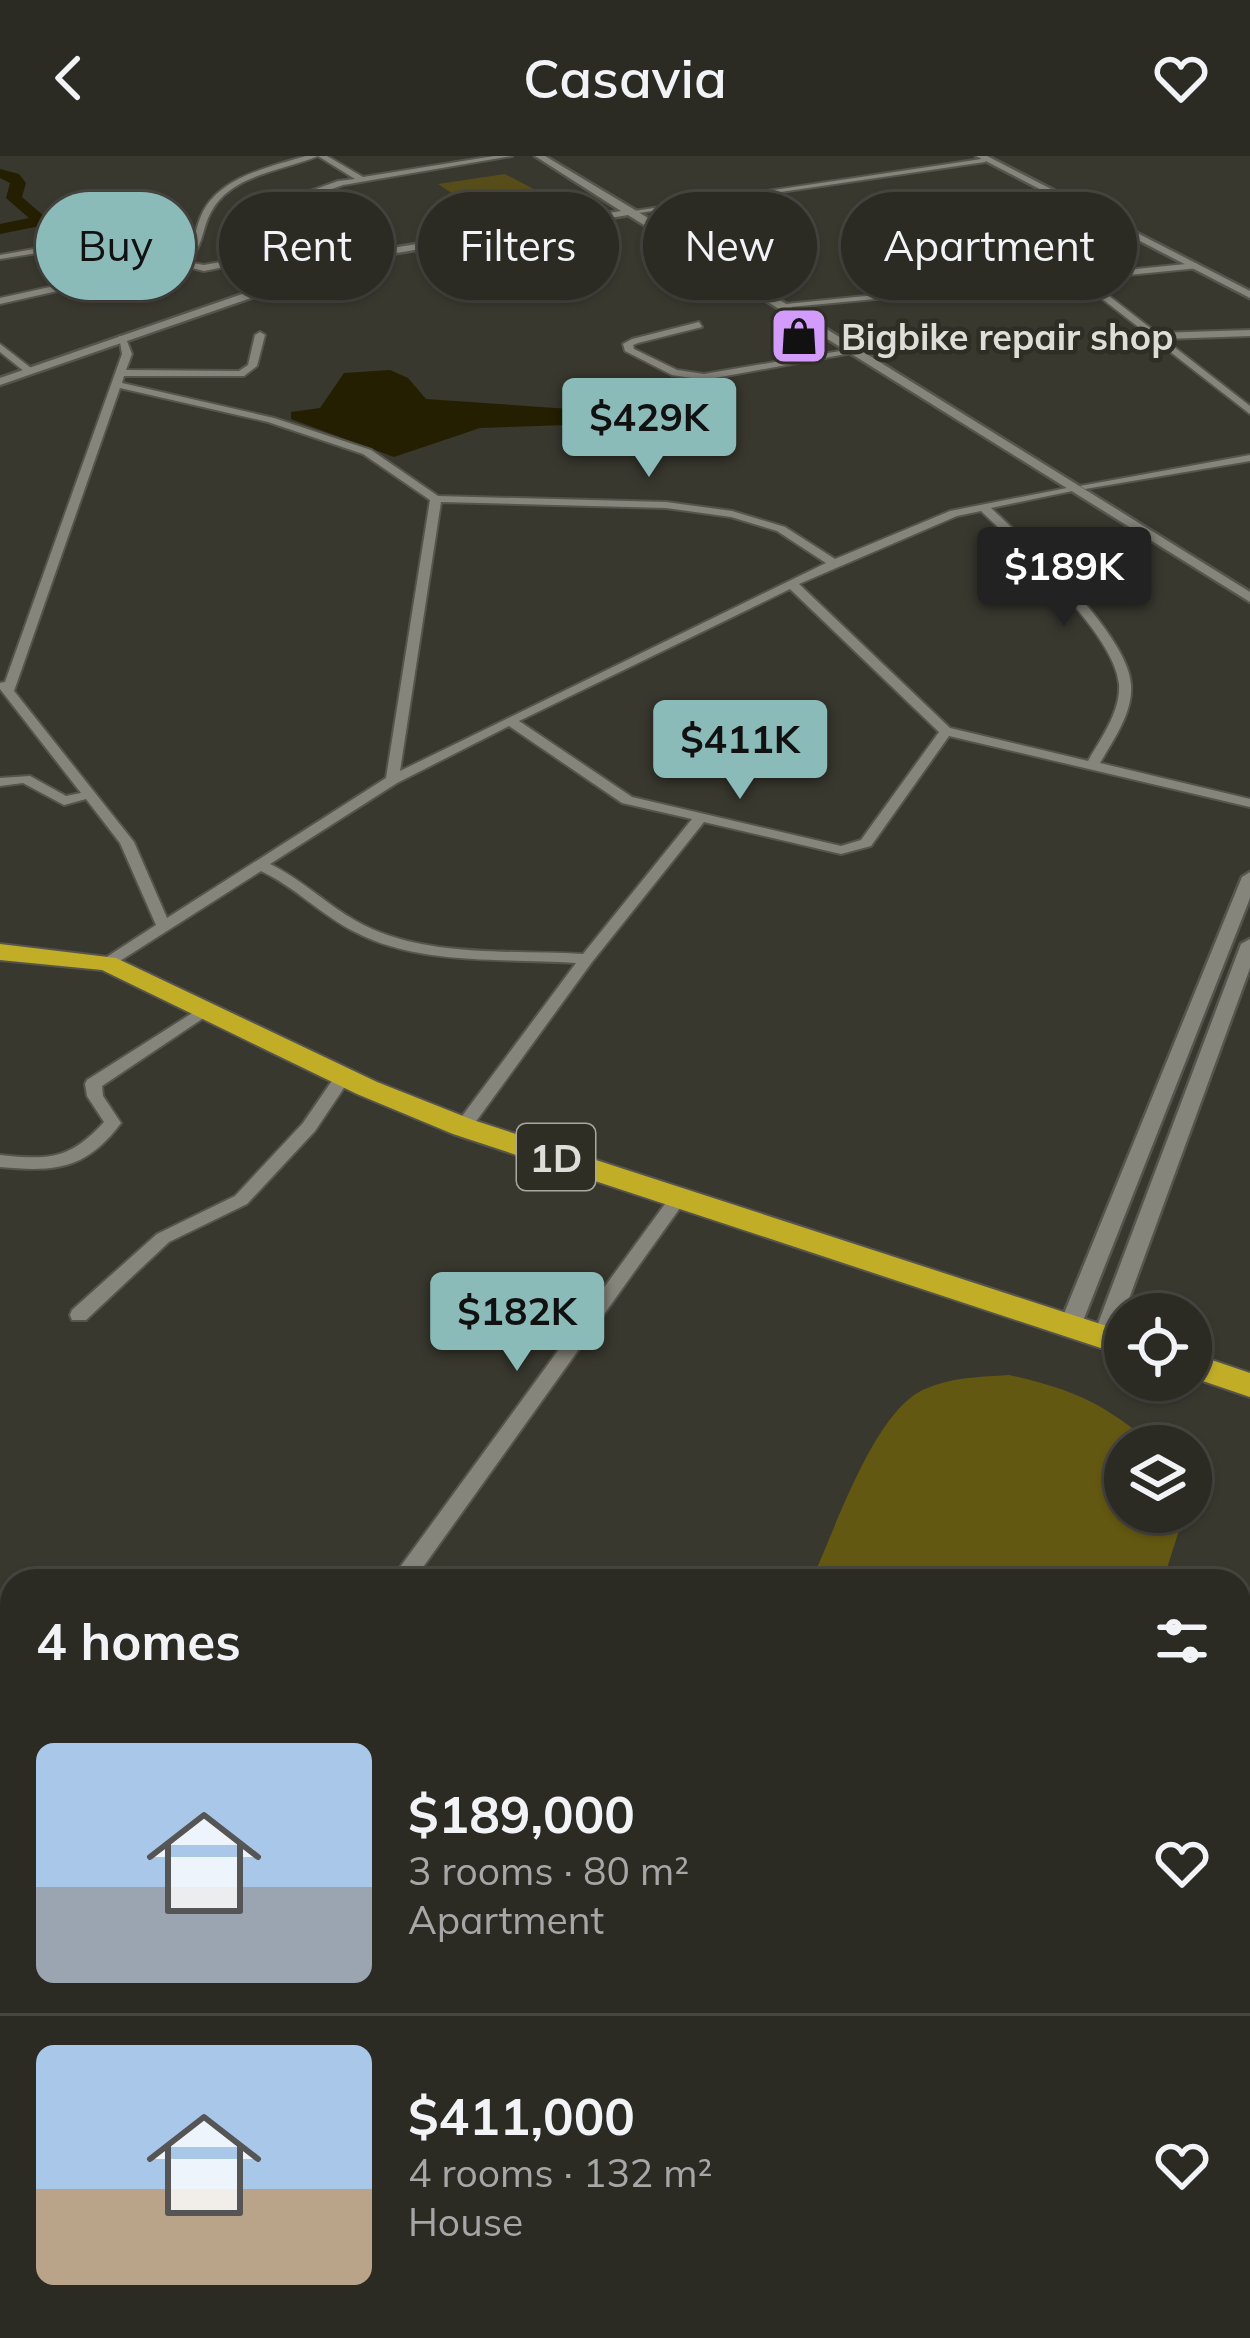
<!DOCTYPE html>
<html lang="en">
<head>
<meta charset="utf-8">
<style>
	body { margin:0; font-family:Mulish,sans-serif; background:#33322b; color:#f1f3f6; height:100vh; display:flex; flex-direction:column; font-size:45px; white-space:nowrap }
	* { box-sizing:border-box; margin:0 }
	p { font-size:39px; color:#a6a7a6 }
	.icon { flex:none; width:66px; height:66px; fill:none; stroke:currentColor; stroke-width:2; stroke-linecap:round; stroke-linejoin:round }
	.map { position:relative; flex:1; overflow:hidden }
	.drawer { position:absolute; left:0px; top:1413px; width:1251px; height:771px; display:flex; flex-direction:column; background:#2b2a23; border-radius:36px 36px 0 0; box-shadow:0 3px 9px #0004,0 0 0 3px #474641 }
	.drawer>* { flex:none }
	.hud { position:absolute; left:36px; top:36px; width:1179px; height:108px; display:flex; gap:24px }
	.tools { position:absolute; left:1104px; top:1137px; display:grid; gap:24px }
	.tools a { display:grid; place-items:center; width:108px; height:108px; border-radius:50%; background:#2b2a23; box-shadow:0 3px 9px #0004,0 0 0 3px #474641; font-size:60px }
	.price { position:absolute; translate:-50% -102px; padding:0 27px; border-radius:12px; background:#8bbbb9; color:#111; font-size:39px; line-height:78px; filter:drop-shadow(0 3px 6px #0008) }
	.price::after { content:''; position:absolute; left:50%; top:72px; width:36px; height:27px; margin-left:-18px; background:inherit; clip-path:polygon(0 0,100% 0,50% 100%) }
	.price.current { background:#222; color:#fff }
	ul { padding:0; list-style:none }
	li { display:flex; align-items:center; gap:36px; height:300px; padding:0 36px }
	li+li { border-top:3px solid #474641 }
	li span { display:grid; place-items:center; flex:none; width:336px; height:240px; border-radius:18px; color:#555 }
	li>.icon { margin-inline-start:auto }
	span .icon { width:144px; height:144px; fill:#fffc; stroke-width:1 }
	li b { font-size:51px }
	h2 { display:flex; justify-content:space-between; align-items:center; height:144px; padding:0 36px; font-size:51px }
	.tag { padding:0 42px; border-radius:54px; background:#2b2a23; box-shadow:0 3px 9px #0004,0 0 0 3px #474641; font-size:42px; line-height:108px }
	.tag.current { background:#8bbbb9; color:#111 }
	header { display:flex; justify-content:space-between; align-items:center; height:156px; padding:0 36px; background:#2b2a23; font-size:54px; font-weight:600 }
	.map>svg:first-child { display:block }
</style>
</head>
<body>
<header><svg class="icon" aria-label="back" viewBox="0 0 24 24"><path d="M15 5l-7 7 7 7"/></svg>Casavia<svg class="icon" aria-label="heart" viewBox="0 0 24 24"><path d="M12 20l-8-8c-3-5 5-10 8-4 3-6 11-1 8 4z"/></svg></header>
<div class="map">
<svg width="1250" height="2182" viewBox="0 0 1250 2182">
	<rect width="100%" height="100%" fill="#39382f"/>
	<path fill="#635811" d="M 1009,1219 C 1072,1233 1104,1247 1154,1290 L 1125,1290 L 1125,1356 L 1179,1356 L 1180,1371 L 1163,1425 L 811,1425 C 835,1375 874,1254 925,1233 C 952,1221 980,1221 1009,1219 Z"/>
	<path fill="#241f01" d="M 390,214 L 408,222 L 426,243 L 570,253 L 580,262 L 566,269 L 480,272 L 394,301 L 291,263 L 291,256 L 320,252 L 344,217 Z"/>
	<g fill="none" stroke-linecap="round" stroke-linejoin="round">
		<path fill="#241f01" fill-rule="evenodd" d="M 0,13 L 19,18 L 26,27 L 22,41 L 45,61 L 40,70 L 0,78 L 0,68 L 29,62 L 6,42 L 10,27 L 0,22 Z"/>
	</g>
	<path fill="#564d1a" d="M 505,18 L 545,39 L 468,48 L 438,28 Z"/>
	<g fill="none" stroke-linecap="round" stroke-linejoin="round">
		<defs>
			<path id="minor" d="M 306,0 L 318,0 C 283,15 231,18 211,56 C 201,74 204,92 186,106 L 204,109 L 304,91 L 280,46 L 338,25 L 355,23 L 318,0 L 327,0 L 363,21 L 494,0 L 512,0 L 343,29 L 287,49 L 310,87 L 342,105 L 342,109 L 336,109 L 310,94 L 204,115 L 176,108 L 0,148 L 0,142 L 181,102 C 195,90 194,76 201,60 C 218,21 269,11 306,0 Z
				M 988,2 L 985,6 L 638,57 L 634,55 Z
				M 65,83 L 72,85 L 62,93 L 0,103 L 0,99 L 57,89 Z
				M 1196,107 L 1199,112 L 1087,123 L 1157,177 L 1250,174 L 1250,180 L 1164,183 L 1250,250 L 1250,258 L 1078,124 L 790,151 L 786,148 Z
				M 699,166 L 702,171 L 638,187 L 633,189 L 634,193 L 677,214 L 704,218 L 852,193 L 857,196 L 704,224 L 672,219 L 625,195 L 623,188 L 632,183 Z
				M 260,176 L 265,179 L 257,210 L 244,220 L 124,220 L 122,227 L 274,262 L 371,294 L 438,340 L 666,346 L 732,355 L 785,371 L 835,403 L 950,355 L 1077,330 L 1077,334 L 991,352 C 1028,387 1129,479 1131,529 C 1133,557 1113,584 1100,607 L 1250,643 L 1250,651 L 949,580 L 871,690 L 841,698 L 704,666 L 592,806 L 469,975 L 457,975 L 455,971 L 457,967 L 576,807 C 505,802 420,810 355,776 C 321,759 295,731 261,715 L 112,810 L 102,810 L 102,804 L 156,769 L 120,687 L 86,643 L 64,649 L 23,627 L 0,630 L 0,622 L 30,620 L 66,640 L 81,637 L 0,533 L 0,527 L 5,526 L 122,198 L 119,180 L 125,180 L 132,198 L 126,214 L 239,215 L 248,209 L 255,179 ZM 120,232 L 268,266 L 363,298 L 430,344 L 386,622 L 167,762 L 134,686 L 14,535 ZM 441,346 L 666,352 L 731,361 L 777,375 L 826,407 L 400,615 ZM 981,355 C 1017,389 1115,478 1119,528 C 1121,555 1101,582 1088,605 L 950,572 L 799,428 L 957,360 ZM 790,433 L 939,576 L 861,684 L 841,690 L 632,641 L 519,565 ZM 509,570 L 622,647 L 692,663 L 583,798 C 515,794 436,801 372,773 C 335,757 307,726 270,708 L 397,627 Z
				M 0,188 L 31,212 L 31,216 L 25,216 L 0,196 Z
				M 1250,299 L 1250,305 L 1085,333 L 1080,330 Z
				M 208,847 L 214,849 L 216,852 L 214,855 L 102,930 L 103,940 L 121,967 C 86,1014 55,1016 0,1011 L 0,999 C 48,1004 70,1004 104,966 L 87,940 L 85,928 L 87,924 Z
				M 344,915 L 352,920 L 315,975 L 247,1048 L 169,1086 L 86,1164 L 72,1164 L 70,1159 L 72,1154 L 157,1078 L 235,1040 L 303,967 L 338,916 Z
				M 679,1035 L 688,1041 L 685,1045 L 413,1425 L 390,1425 L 673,1037 Z
				M 0,1500 L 12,1500 L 12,1520 L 0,1520 Z
				M 1250,1804 L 1250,1888 L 1248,1892 L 1239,1896 L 1239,1812 L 1241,1807 Z
				M 0,1815 L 12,1818 L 12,1844 L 0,1839 Z
				M 12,2004 L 12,2046 L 10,2051 L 0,2055 L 0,2013 L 2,2008 Z
				M 1239,2124 L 1250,2128 L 1250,2156 L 1239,2152 Z
				M 295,2172 L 339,2172 L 343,2182 L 299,2182 Z
				M 1177,2172 L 1205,2172 L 1203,2182 L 1175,2182 Z"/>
			<path id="tertiary" d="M 535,0 L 545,0 L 635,54 L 1250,436 L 1250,446 L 628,59 L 366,102 L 0,229 L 0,222 L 361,97 L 621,55 Z
				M 976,0 L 987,0 L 1250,135 L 1250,142 Z
				M 1250,716 L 1250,742 L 1081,1170 L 1078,1176 L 1062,1176 L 1059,1170 L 1242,721 Z
				M 1250,783 L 1250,812 L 1115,1181 L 1112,1187 L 1096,1187 L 1093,1181 L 1241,788 Z"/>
			<path id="trunk" d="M 0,788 L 116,802 L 377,926 L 473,964 L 1125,1176 L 1125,1200 L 453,978 L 357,938 L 102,814 L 0,804 Z
				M 1191,1197 L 1250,1217 L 1250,1241 L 1191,1221 Z"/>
		</defs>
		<use href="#minor" stroke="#55544d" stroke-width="4"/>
		<use href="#tertiary" stroke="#55544d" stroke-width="5"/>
		<use href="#trunk" stroke="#55544d" stroke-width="4"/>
		<use href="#minor" fill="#86857b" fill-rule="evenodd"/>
		<use href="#tertiary" fill="#86857b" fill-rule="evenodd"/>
		<use href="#trunk" fill="#c1ae26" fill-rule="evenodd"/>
	</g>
	<defs>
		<symbol id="shop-square" viewBox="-11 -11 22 22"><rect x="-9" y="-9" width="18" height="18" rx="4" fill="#d39cfc" stroke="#2f2e25"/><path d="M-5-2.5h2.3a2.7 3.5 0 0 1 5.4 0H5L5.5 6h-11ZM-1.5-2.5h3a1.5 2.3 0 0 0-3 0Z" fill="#111"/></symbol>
	</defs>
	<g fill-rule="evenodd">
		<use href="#shop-square" x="766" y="147" width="66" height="66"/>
	</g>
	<g text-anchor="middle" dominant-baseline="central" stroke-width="9" stroke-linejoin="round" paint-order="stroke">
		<g font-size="36" font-weight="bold" fill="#deddd8" stroke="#2f2e25" text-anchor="start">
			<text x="841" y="180">Bigbike repair shop</text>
		</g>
		<rect fill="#2f2e25" stroke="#aaa8a2" stroke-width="3" x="517" y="968" width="78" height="66" rx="9"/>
		<g font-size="39" font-weight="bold" fill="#deddd8">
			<text x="556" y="1001">1D</text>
		</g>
	</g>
</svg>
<div class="tools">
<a><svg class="icon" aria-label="locate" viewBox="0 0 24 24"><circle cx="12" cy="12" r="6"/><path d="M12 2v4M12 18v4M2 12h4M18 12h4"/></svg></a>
<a><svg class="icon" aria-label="layers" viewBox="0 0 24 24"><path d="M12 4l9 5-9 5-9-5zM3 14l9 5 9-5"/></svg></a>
</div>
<b class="price" style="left:649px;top:324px">$429K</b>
<b class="price current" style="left:1064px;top:473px">$189K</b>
<b class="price" style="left:740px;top:646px">$411K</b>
<b class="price" style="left:517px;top:1218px">$182K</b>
<div class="hud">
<a class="tag current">Buy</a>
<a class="tag">Rent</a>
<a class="tag">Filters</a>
<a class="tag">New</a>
<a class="tag">Apartment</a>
</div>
<section class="drawer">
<h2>4 homes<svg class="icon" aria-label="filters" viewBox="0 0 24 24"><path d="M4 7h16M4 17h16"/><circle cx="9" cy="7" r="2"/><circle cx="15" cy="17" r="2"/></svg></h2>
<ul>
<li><span style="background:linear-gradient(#a9c7e8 60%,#9aa5b1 0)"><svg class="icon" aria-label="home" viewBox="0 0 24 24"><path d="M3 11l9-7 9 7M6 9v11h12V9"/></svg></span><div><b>$189,000</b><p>3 rooms · 80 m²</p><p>Apartment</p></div><svg class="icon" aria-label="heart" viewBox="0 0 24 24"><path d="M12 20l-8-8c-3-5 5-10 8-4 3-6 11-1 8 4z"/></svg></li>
<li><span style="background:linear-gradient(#a9c7e8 60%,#b9a48a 0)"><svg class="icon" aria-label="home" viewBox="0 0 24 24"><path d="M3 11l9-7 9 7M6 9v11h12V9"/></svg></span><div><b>$411,000</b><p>4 rooms · 132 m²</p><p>House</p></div><svg class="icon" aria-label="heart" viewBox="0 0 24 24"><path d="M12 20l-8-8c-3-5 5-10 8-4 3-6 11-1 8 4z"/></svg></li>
</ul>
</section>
</div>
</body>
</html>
